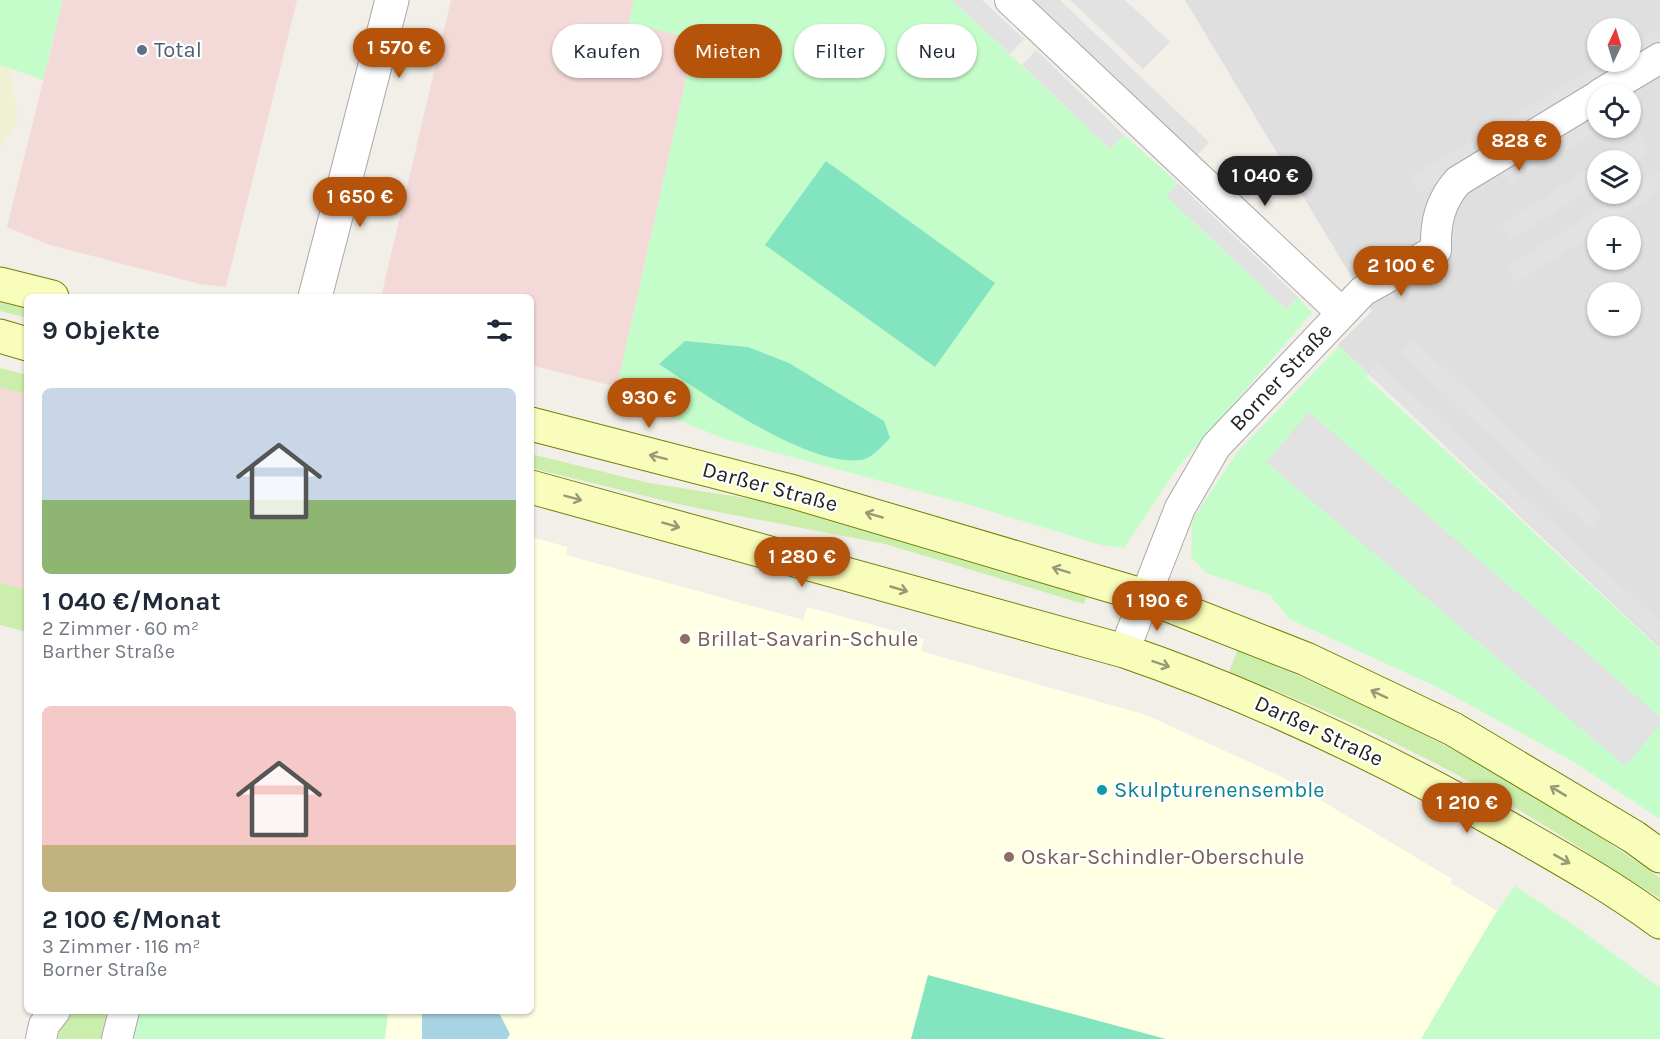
<!DOCTYPE html>
<html lang="de">
<head>
<meta charset="utf-8">
<style>
	body { margin:0; font-family:Karla,sans-serif; background:#f6f6f7; color:#1f2937; height:100vh; display:flex; flex-direction:column; font-size:22px; white-space:nowrap }
	* { box-sizing:border-box; margin:0 }
	p { font-size:20px; color:#747a83 }
	.icon { flex:none; width:33px; height:33px; fill:none; stroke:currentColor; stroke-width:2; stroke-linecap:round; stroke-linejoin:round }
	.map { position:relative; flex:1; overflow:hidden }
	.sheet { position:absolute; left:24px; top:294px; width:510px; height:720px; display:flex; flex-direction:column; background:#fff; border-radius:9px; box-shadow:0 2px 4px #0004 }
	.sheet>* { flex:none }
	.guide { position:absolute; left:552px; top:24px; width:570px; height:54px; display:flex; gap:12px }
	.needle { width:39px; rotate:4deg }
	.controls { position:absolute; left:1587px; top:18px; display:grid; gap:12px }
	.controls a { display:grid; place-items:center; width:54px; height:54px; border-radius:50%; background:#fff; box-shadow:0 2px 4px #0004; font-size:30px }
	.price { position:absolute; translate:-50% -51px; padding:0 14px; border-radius:21px; background:#b45309; color:#fff; font-size:20px; line-height:39px; filter:drop-shadow(0 2px 3px #0008) }
	.price::after { content:''; position:absolute; left:50%; top:36px; width:18px; height:14px; margin-left:-9px; background:inherit; clip-path:polygon(0 0,100% 0,50% 100%) }
	.price.selected { background:#222; color:#fff }
	ul { padding:0; list-style:none }
	li { display:grid; align-content:center; gap:12px; height:318px; padding:0 18px }
	li span { display:grid; place-items:center; height:186px; border-radius:9px; color:#555 }
	li>.icon { margin-inline-start:auto }
	span .icon { width:108px; height:108px; fill:#fffc; stroke-width:1 }
	li b { font-size:26px }
	h2 { display:flex; justify-content:space-between; align-items:center; height:72px; padding:0 18px; font-size:26px }
	.chip { padding:0 21px; border-radius:27px; background:#fff; box-shadow:0 2px 4px #0004; font-size:21px; line-height:54px }
	.chip.selected { background:#b45309; color:#fff }
	.map>svg:first-child { display:block }
</style>
</head>
<body>
<div class="map">
<svg width="1660" height="1039" viewBox="0 0 1660 1039">
	<rect width="100%" height="100%" fill="#f2efe8"/>
	<path fill="#e0dfdf" fill-rule="evenodd" d="M 1185,0 L 1660,0 L 1660,648 L 1338,345 L 1372,311 ZM 1598,28 L 1630,28 L 1630,62 L 1598,62 ZM 1598,94 L 1630,94 L 1630,128 L 1598,128 ZM 1598,160 L 1630,160 L 1630,194 L 1598,194 ZM 1598,226 L 1630,226 L 1630,260 L 1598,260 ZM 1598,292 L 1630,292 L 1630,326 L 1598,326 Z"/>
	<path fill="#f3d9d7" d="M 63,0 L 297,0 L 226,287 L 200,284 L 50,245 L 7,227 Z
		M 451,0 L 634,0 L 629,23 L 695,39 L 617,387 L 531,365 L 531,297 L 381,297 Z
		M 0,387 L 27,395 L 27,590 L 0,583 Z"/>
	<path fill="#ffffe4" d="M 531,537 L 567,547 L 566,555 L 803,620 L 807,607 L 924,639 L 921,651 L 1146,715 L 1282,777 L 1452,879 L 1451,883 L 1497,911 L 1421,1039 L 385,1039 L 388,1011 L 531,1011 Z"/>
	<path fill="#eff1d3" d="M 0,65 L 10,70 L 18,120 L 0,148 Z"/>
	<path fill="#cceeac" d="M 0,301 L 27,308 L 27,318 L 0,311 Z
		M 0,368 L 27,375 L 27,395 L 0,387 Z
		M 531,454 L 649,483 L 776,503 L 1087,595 L 1084,604 L 885,544 L 682,505 L 531,468 Z
		M 0,583 L 27,590 L 27,632 L 0,625 Z
		M 1238,649 C 1314,683 1392,716 1466,757 C 1532,794 1598,834 1660,878 L 1660,898 C 1615,873 1573,842 1529,816 C 1435,758 1332,712 1229,672 Z
		M 76,1011 L 114,1011 L 107,1039 L 57,1039 L 61,1023 Z"/>
	<path fill="#c5fdca" d="M 0,0 L 63,0 L 43,80 L 0,65 Z
		M 634,0 L 952,0 L 1109,148 L 1124,135 L 1178,183 L 1166,196 L 1286,309 L 1298,297 L 1312,313 L 1176,470 L 1124,548 L 1101,545 L 970,505 L 725,439 L 629,400 L 617,387 L 695,39 L 628,23 Z
		M 1339,346 L 1368,374 L 1366,377 L 1660,649 L 1660,819 L 1574,762 L 1437,687 L 1289,619 L 1270,595 L 1206,573 L 1191,557 L 1192,520 L 1236,454 Z
		M 1515,886 L 1578,928 L 1660,988 L 1660,1039 L 1421,1039 L 1497,911 Z
		M 139,1011 L 388,1011 L 385,1039 L 132,1039 Z"/>
	<path fill="#83e5c0" d="M 826,161 L 995,283 L 935,367 L 765,245 Z
		M 685,341 L 748,347 L 789,363 L 884,421 L 890,438 C 884,444 874,456 865,459 C 814,472 703,393 659,364 Z
		M 928,975 L 1166,1039 L 911,1039 Z"/>
	<path fill="#e2e2e2" d="M 952,0 L 982,0 L 1024,39 L 1010,54 Z
		M 1026,0 L 1060,0 L 1209,142 L 1194,159 Z
		M 1070,0 L 1125,0 L 1170,42 L 1143,69 Z
		M 1660,28 L 1660,49 L 1624,71 L 1618,62 L 1630,62 L 1631,46 Z
		M 1036,50 L 1124,135 L 1110,149 L 1022,65 Z
		M 1603,62 L 1614,76 L 1419,193 L 1410,177 Z
		M 1597,110 L 1598,128 L 1603,128 L 1509,184 L 1501,168 Z
		M 1640,136 L 1649,152 L 1631,164 L 1630,160 L 1602,160 Z
		M 1597,163 L 1597,185 L 1510,240 L 1502,225 Z
		M 1660,170 L 1660,192 L 1605,226 L 1598,226 L 1597,231 L 1516,283 L 1507,267 L 1622,194 L 1630,194 L 1631,188 Z
		M 1178,183 L 1298,297 L 1286,309 L 1166,196 Z
		M 1412,339 L 1602,514 L 1590,528 L 1400,352 Z
		M 1377,362 L 1660,622 L 1660,645 L 1369,374 Z
		M 1309,412 L 1660,717 L 1660,725 L 1625,766 L 1266,462 Z"/>
	<path fill="#a7d4e2" d="M 422,1011 L 498,1011 L 510,1034 L 507,1039 L 422,1039 Z"/>
	<g fill="none" stroke-linecap="round" stroke-linejoin="round">
		<defs>
			<path id="minor" d="M 1010,0 L 1342,313
				M 1600,94 L 1660,58
				M 1124,651 L 1180,508 L 1216,446 L 1363,291 L 1436,250 C 1435,223 1440,201 1458,181 L 1598,96
				M 41,1039 L 44,1025 L 55,1011
				M 117,1039 L 124,1011"/>
			<path id="tertiary" d="M 315,297 L 392,0"/>
			<path id="secondary" d="M 0,284 L 52,297
				M 0,336 L 27,344
				M 531,424 L 794,492 L 1145,596 L 1306,659 L 1453,729 L 1634,837 L 1660,856
				M 531,487 L 1124,651 C 1261,698 1391,761 1517,833 C 1566,861 1614,888 1660,922"/>
		</defs>
		<use href="#minor" stroke="#a9a9a9" stroke-width="32"/>
		<use href="#tertiary" stroke="#a9a9a9" stroke-width="35"/>
		<use href="#secondary" stroke="#728100" stroke-width="35"/>
		<use href="#minor" stroke="#fff" stroke-width="30"/>
		<use href="#tertiary" stroke="#fff" stroke-width="33"/>
		<use href="#secondary" stroke="#f9fdbb" stroke-width="33"/>
	</g>
	<defs><path id="oneway-shaft" d="M-6 0H5M1.5-3L5.5 0L1.5 3" fill="none" stroke-width="1.6" stroke-linecap="round" stroke-linejoin="round" transform="scale(1.5)"/></defs>
	<g stroke="#989a76">
		<use href="#oneway-shaft" transform="translate(658 457) rotate(-166)"/>
		<use href="#oneway-shaft" transform="translate(573 498) rotate(15)"/>
		<use href="#oneway-shaft" transform="translate(874 515) rotate(-164)"/>
		<use href="#oneway-shaft" transform="translate(671 525) rotate(16)"/>
		<use href="#oneway-shaft" transform="translate(1061 570) rotate(-163)"/>
		<use href="#oneway-shaft" transform="translate(899 589) rotate(16)"/>
		<use href="#oneway-shaft" transform="translate(1161 664) rotate(19)"/>
		<use href="#oneway-shaft" transform="translate(1379 694) rotate(-155)"/>
		<use href="#oneway-shaft" transform="translate(1558 791) rotate(-149)"/>
		<use href="#oneway-shaft" transform="translate(1562 859) rotate(29)"/>
	</g>
	<circle fill="#5c6f8a" stroke="#fff" stroke-width="2" cx="142" cy="50" r="6"/>
	<g fill="#8d6e63" stroke="#fff" stroke-width="2">
		<circle cx="685" cy="639" r="6"/>
		<circle cx="1009" cy="857" r="6"/>
	</g>
	<circle fill="#0f9aa8" stroke="#fff" stroke-width="2" cx="1102" cy="790" r="6"/>
	<g text-anchor="middle" dominant-baseline="central" stroke-width="4.5" stroke-linejoin="round" paint-order="stroke">
		<g font-size="22" fill="#4e5e75" stroke="#fff" text-anchor="start">
			<text x="154" y="50">Total</text>
		</g>
		<g font-size="22" fill="#222" stroke="#fff">
			<text transform="translate(1281 377) rotate(-47)">Borner Straße</text>
			<text transform="translate(770 487) rotate(15)">Darßer Straße</text>
			<text transform="translate(1319 731) rotate(25)">Darßer Straße</text>
		</g>
		<g font-size="22" fill="#785e54" stroke="#fff" text-anchor="start">
			<text x="697" y="639">Brillat-Savarin-Schule</text>
			<text x="1021" y="857">Oskar-Schindler-Oberschule</text>
		</g>
		<g font-size="22" fill="#0d838f" stroke="#fff" text-anchor="start">
			<text x="1114" y="790">Skulpturenensemble</text>
		</g>
	</g>
</svg>
<div class="controls">
<a><svg class="needle" viewBox="-14 -14 28 28"><path d="M0-13l5 13h-10z" fill="#e53935"/><path d="M0 13l5-13h-10z" fill="#747a83"/></svg></a>
<a><svg class="icon" aria-label="locate" viewBox="0 0 24 24"><circle cx="12" cy="12" r="6"/><path d="M12 2v4M12 18v4M2 12h4M18 12h4"/></svg></a>
<a><svg class="icon" aria-label="layers" viewBox="0 0 24 24"><path d="M12 4l9 5-9 5-9-5zM3 14l9 5 9-5"/></svg></a>
<a>+</a>
<a>−</a>
</div>
<b class="price" style="left:399px;top:79px">1 570 €</b>
<b class="price" style="left:1519px;top:172px">828 €</b>
<b class="price selected" style="left:1265px;top:207px">1 040 €</b>
<b class="price" style="left:360px;top:228px">1 650 €</b>
<b class="price" style="left:1401px;top:297px">2 100 €</b>
<b class="price" style="left:649px;top:429px">930 €</b>
<b class="price" style="left:802px;top:588px">1 280 €</b>
<b class="price" style="left:1157px;top:632px">1 190 €</b>
<b class="price" style="left:1467px;top:834px">1 210 €</b>
<div class="guide">
<a class="chip">Kaufen</a>
<a class="chip selected">Mieten</a>
<a class="chip">Filter</a>
<a class="chip">Neu</a>
</div>
<section class="sheet">
<h2>9 Objekte<svg class="icon" aria-label="filters" viewBox="0 0 24 24"><path d="M4 7h16M4 17h16"/><circle cx="9" cy="7" r="2"/><circle cx="15" cy="17" r="2"/></svg></h2>
<ul>
<li><span style="background:linear-gradient(#c9d6e8 60%,#8fb573 0)"><svg class="icon" aria-label="home" viewBox="0 0 24 24"><path d="M3 11l9-7 9 7M6 9v11h12V9"/></svg></span><div><b>1 040 €/Monat</b><p>2 Zimmer · 60 m²</p><p>Barther Straße</p></div></li>
<li><span style="background:linear-gradient(#f6c9c9 75%,#c2b280 0)"><svg class="icon" aria-label="home" viewBox="0 0 24 24"><path d="M3 11l9-7 9 7M6 9v11h12V9"/></svg></span><div><b>2 100 €/Monat</b><p>3 Zimmer · 116 m²</p><p>Borner Straße</p></div></li>
</ul>
</section>
</div>
</body>
</html>
